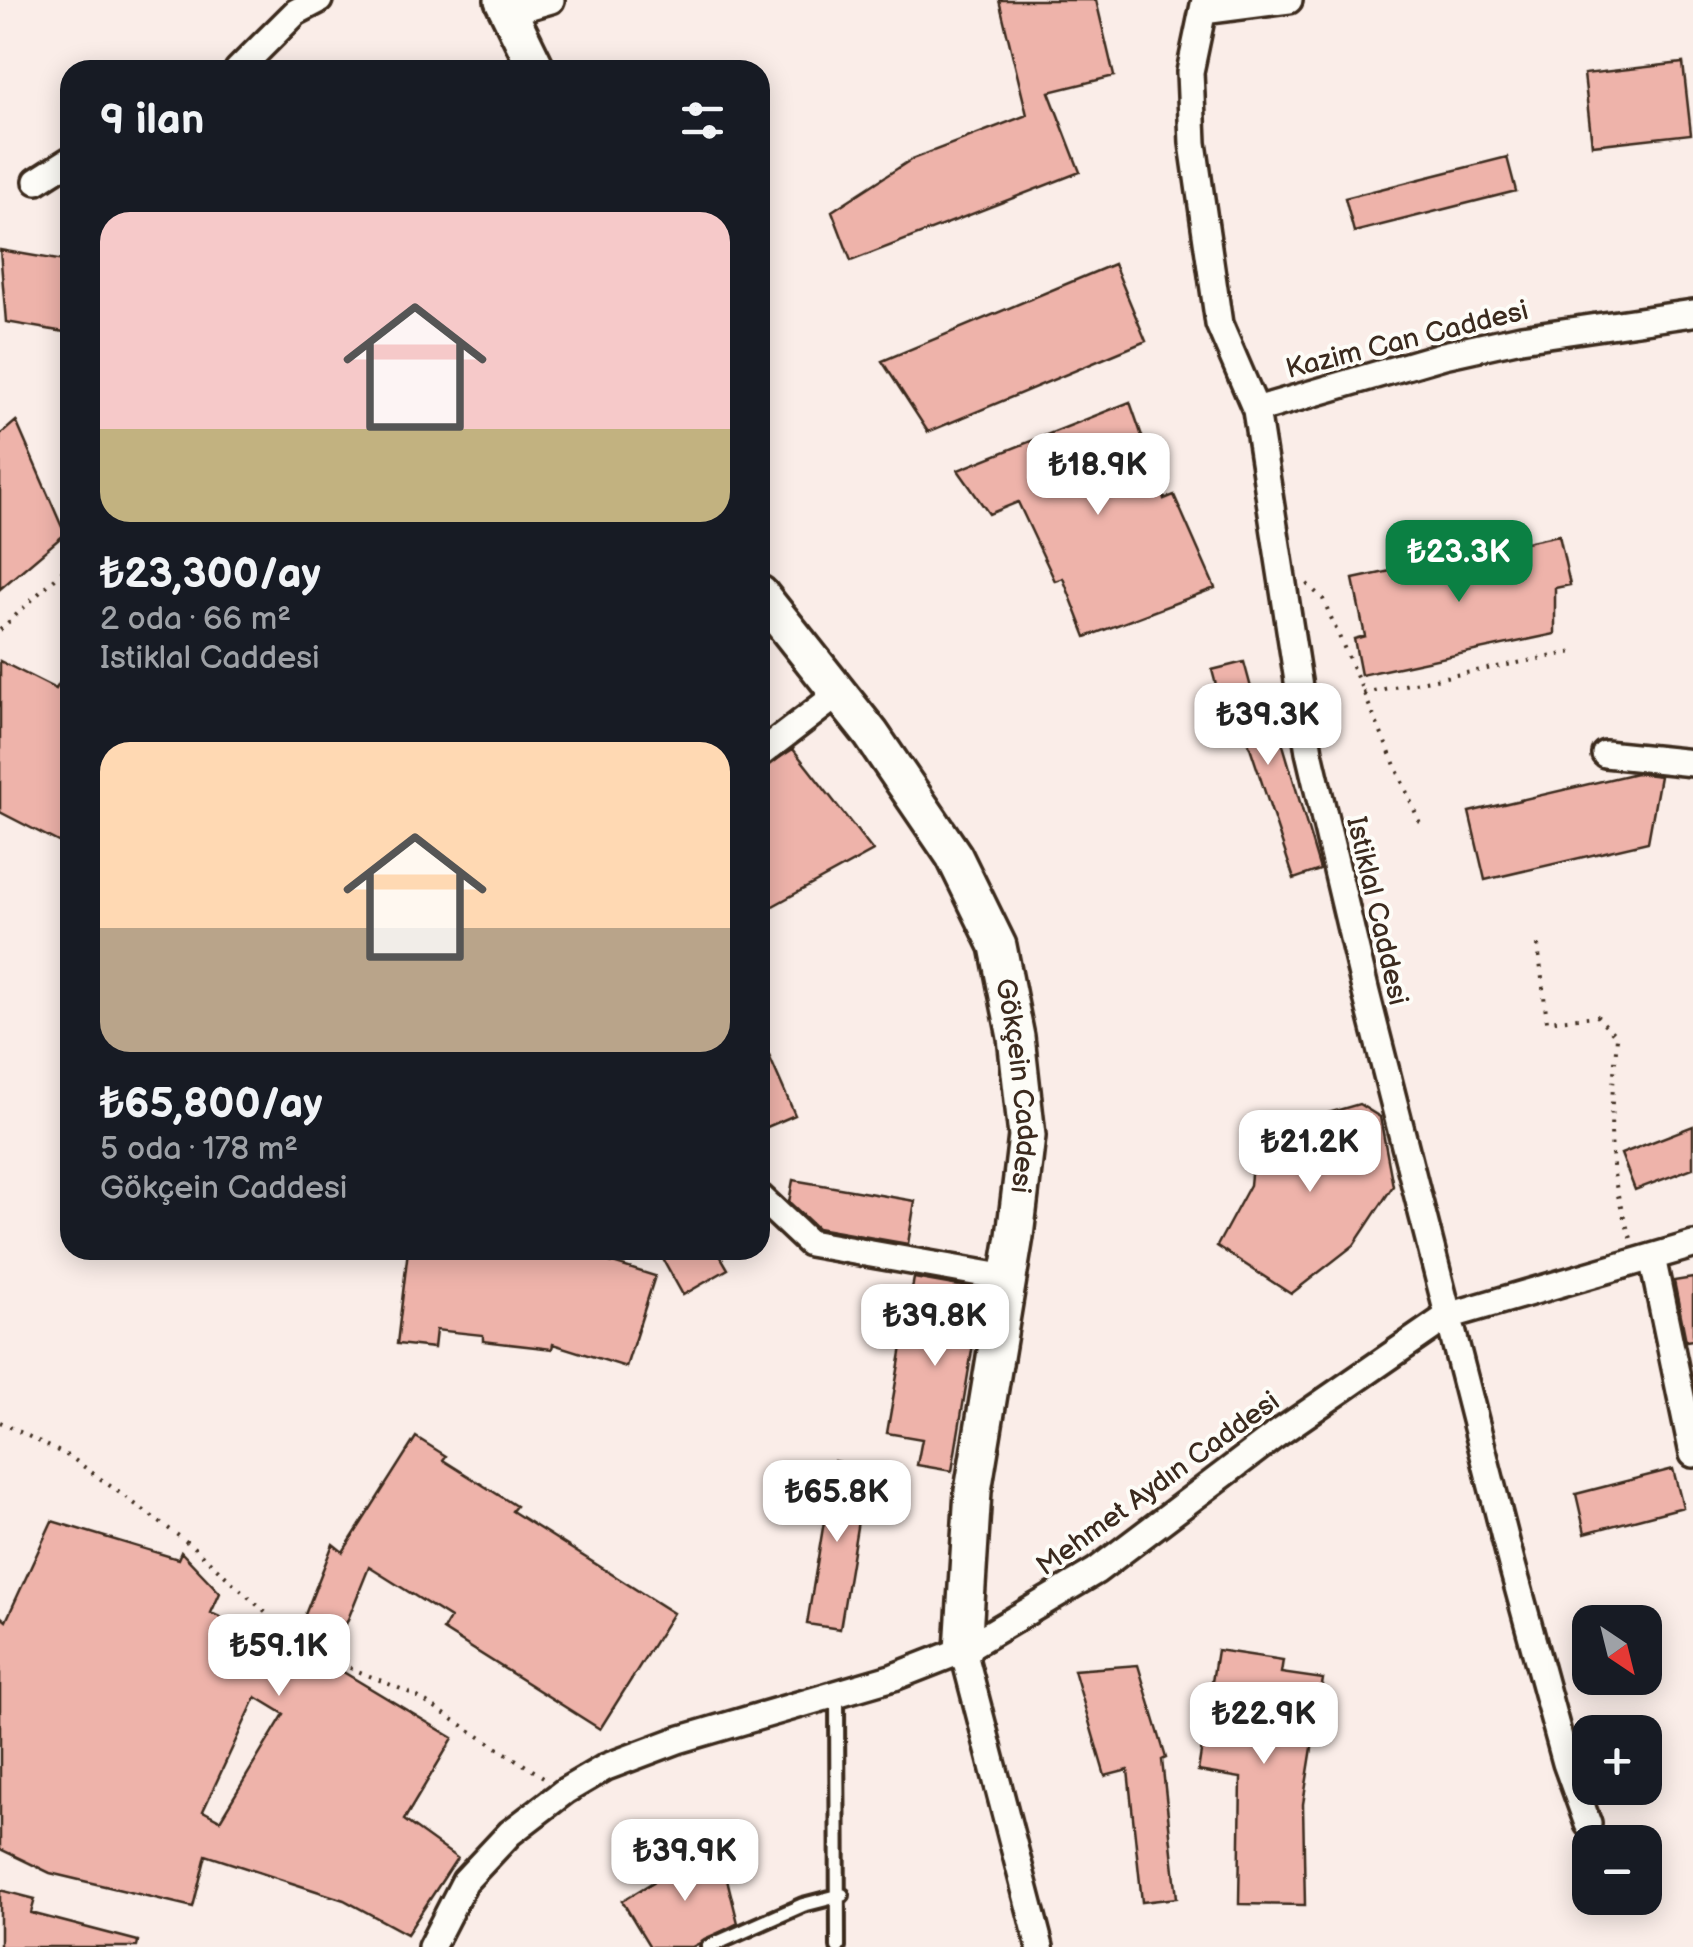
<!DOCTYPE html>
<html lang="tr">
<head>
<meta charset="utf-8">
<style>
	body { margin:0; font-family:"Balsamiq Sans",sans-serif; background:#20242c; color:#f1f3f6; height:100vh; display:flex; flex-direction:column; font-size:38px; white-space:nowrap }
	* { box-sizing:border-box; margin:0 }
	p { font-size:32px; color:#9ea1a6 }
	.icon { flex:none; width:55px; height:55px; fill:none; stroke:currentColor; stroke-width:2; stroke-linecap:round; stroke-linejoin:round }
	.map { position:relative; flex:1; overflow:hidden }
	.side { position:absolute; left:60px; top:60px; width:710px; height:1200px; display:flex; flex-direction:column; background:#171b24; border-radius:30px; box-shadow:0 5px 25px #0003 }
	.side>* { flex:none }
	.needle { width:65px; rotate:145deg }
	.fabs { position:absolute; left:1572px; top:1605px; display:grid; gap:20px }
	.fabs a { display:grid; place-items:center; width:90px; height:90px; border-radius:20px; background:#171b24; box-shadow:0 5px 25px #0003; font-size:50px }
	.price { position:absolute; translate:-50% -85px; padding:0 22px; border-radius:20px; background:#fff; color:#222; font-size:32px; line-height:65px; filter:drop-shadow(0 2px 5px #0008) }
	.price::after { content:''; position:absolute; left:50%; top:60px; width:30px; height:22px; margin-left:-15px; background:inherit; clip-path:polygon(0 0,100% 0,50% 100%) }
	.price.selected { background:#0b8043; color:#fff }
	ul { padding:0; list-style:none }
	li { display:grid; align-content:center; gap:20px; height:530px; padding:0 40px }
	li span { display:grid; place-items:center; height:310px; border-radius:30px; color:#555 }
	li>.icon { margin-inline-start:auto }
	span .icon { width:180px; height:180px; fill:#fffc; stroke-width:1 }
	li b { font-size:42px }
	h2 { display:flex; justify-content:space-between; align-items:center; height:120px; padding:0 40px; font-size:42px }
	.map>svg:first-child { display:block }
</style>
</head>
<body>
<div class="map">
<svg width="1693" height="1947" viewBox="0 0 1693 1947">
	<rect width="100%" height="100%" fill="#faede8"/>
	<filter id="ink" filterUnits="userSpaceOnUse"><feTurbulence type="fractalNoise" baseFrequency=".01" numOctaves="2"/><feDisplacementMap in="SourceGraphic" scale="20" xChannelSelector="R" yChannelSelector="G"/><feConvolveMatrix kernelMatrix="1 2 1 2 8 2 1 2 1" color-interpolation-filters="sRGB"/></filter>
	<g filter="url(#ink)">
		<path fill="#eeb3aa" stroke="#3b2a1e" stroke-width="2.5" fill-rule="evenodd" d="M 999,0 L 1096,0 L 1114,76 L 1049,92 L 1080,172 L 851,261 L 832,211 L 912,159 L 1027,115 Z
			M 1683,63 L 1691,134 L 1592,145 L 1584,74 Z
			M 1507,157 L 1516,191 L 1354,232 L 1345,198 Z
			M 0,250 L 70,262 L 70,333 L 6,322 Z
			M 1114,264 L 1146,341 L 928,432 L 882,361 Z
			M 1130,402 L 1164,499 L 1174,495 L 1215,588 L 1086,637 L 1063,578 L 1055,581 L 1018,502 L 989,514 L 958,470 Z
			M 16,421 L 65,534 L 0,589 L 0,435 Z
			M 1559,535 L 1570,585 L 1555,588 L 1555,634 L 1361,675 L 1354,639 L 1365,636 L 1353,579 Z
			M 0,661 L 56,689 L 70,665 L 70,848 L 0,812 Z
			M 1244,662 L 1266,743 L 1281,738 L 1320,870 L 1294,879 L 1244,729 L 1229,734 L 1212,670 Z
			M 793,749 L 873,851 L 760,913 L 760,770 Z
			M 1636,773 L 1660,776 L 1648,842 L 1485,880 L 1469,812 Z
			M 760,1035 L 795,1115 L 760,1130 Z
			M 1359,1104 L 1380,1117 L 1393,1186 L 1354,1245 L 1291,1294 L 1217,1246 L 1250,1185 L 1254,1144 L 1262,1132 Z
			M 1693,1126 L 1693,1168 L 1635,1190 L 1621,1154 Z
			M 793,1180 L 915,1201 L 908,1244 L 817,1228 L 789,1202 Z
			M 408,1250 L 571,1250 L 655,1276 L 626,1367 L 553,1344 L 552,1349 L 483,1341 L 483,1335 L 436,1330 L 434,1348 L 397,1344 Z
			M 658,1250 L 717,1250 L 728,1269 L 683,1295 Z
			M 914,1278 L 982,1290 L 952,1471 L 917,1465 L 922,1439 L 887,1433 Z
			M 1693,1278 L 1693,1340 L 1686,1341 L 1674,1281 Z
			M 416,1437 L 446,1456 L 443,1460 L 516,1506 L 512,1511 L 673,1613 L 600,1729 L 443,1630 L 450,1618 L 369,1567 L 330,1664 L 453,1738 L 404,1820 L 457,1858 L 407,1934 L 344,1900 L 206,1855 L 193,1907 L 50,1873 L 0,1849 L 0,1616 L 6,1621 L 52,1521 L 178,1559 L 181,1552 L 220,1593 L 211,1613 L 291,1650 L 333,1544 L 343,1552 ZM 256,1697 L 284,1714 L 220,1820 L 203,1811 Z
			M 834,1461 L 867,1467 L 840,1629 L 807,1624 Z
			M 1673,1469 L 1683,1507 L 1585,1533 L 1576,1494 Z
			M 1217,1650 L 1283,1660 L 1281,1673 L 1323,1679 L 1303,1804 L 1305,1905 L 1239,1904 L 1241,1778 L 1198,1771 Z
			M 1138,1665 L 1166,1758 L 1162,1760 L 1177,1898 L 1142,1902 L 1128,1770 L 1105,1776 L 1074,1670 Z
			M 718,1843 L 738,1923 L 692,1947 L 650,1947 L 622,1901 Z
			M 0,1890 L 35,1899 L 31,1913 L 138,1941 L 137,1947 L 0,1947 Z"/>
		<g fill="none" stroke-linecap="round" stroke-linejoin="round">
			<defs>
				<path id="lane" d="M 837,1694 L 838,1947
					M 708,1947 L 803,1905 L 842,1895"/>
				<path id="street" d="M 1205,0 L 1190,72 L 1193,143 L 1219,324 L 1256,410 L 1309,752 L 1366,993 L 1512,1565 L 1566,1763 L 1588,1824
					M 1203,11 L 1289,0
					M 510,12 L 551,0
					M 238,70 L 296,12 L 319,0
					M 37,181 L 70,160
					M 1256,410 L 1444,355 L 1521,338 L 1693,313
					M 760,754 L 838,694
					M 1605,754 L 1693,763
					M 760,1197 L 809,1243 L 1008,1278
					M 1652,1257 L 1693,1454
					M 963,1650 L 1040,1947
					M 431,1947 L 465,1881 L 510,1833 L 565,1791 L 606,1767 L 678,1740 L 894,1677 L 963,1650 L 1096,1571 L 1273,1437 L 1448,1316 L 1693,1245"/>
				<g id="secondary">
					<path d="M 503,0 L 537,70"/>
					<path id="s1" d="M 760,594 L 871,734 L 954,856 L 998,946 L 1016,1037 L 1027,1136 L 1015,1236 L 973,1491 L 963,1650"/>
				</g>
			</defs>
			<use href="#lane" stroke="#3b2a1e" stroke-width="20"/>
			<use href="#street" stroke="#3b2a1e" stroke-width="32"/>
			<use href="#secondary" stroke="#3b2a1e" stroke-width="42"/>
			<path stroke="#3b2a1e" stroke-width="4" stroke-dasharray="2.5 8" stroke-linecap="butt" d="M 1307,584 L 1323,599 L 1420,823
				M 0,630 L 70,564
				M 1363,693 L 1579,651
				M 1538,945 L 1547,1021 L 1597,1016 L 1617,1037 C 1611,1114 1603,1164 1631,1238
				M 0,1422 L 72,1458 L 191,1545 L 307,1650 L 413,1694 L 545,1778"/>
			<use href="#lane" stroke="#fdfcf7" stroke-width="12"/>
			<use href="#street" stroke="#fdfcf7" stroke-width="25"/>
			<use href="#secondary" stroke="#fdfcf7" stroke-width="35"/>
		</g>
	</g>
	<g text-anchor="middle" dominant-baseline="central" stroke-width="8" stroke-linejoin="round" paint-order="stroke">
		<g font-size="28" fill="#3b2a1e" stroke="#fdfcf7">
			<text transform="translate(1407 340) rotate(-14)">Kazim Can Caddesi</text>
			<text transform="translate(1377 911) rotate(77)">Istiklal Caddesi</text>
			<text stroke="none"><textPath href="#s1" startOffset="568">Gökçein Caddesi</textPath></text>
			<text transform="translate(1158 1484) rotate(-36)">Mehmet Aydın Caddesi</text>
		</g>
	</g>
</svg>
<div class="fabs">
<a><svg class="needle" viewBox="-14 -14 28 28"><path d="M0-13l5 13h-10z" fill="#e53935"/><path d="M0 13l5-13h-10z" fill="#9ea1a6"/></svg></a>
<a>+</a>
<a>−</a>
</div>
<b class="price" style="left:1098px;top:518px">₺18.9K</b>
<b class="price selected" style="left:1459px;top:605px">₺23.3K</b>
<b class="price" style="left:1268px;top:768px">₺39.3K</b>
<b class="price" style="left:1310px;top:1195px">₺21.2K</b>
<b class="price" style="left:935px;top:1369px">₺39.8K</b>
<b class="price" style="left:837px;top:1545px">₺65.8K</b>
<b class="price" style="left:279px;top:1699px">₺59.1K</b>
<b class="price" style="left:1264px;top:1767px">₺22.9K</b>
<b class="price" style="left:685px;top:1904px">₺39.9K</b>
<section class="side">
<h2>9 ilan<svg class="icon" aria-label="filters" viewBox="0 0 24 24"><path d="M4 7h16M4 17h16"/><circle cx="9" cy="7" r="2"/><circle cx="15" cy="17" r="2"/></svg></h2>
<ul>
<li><span style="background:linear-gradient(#f6c9c9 70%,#c2b280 0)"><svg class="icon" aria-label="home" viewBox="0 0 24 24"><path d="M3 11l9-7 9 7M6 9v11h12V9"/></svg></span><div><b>₺23,300/ay</b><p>2 oda · 66 m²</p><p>Istiklal Caddesi</p></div></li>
<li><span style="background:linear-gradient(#ffd9b3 60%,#b9a48a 0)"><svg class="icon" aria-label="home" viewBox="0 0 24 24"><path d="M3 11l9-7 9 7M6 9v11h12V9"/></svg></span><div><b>₺65,800/ay</b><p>5 oda · 178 m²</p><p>Gökçein Caddesi</p></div></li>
</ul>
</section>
</div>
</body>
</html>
